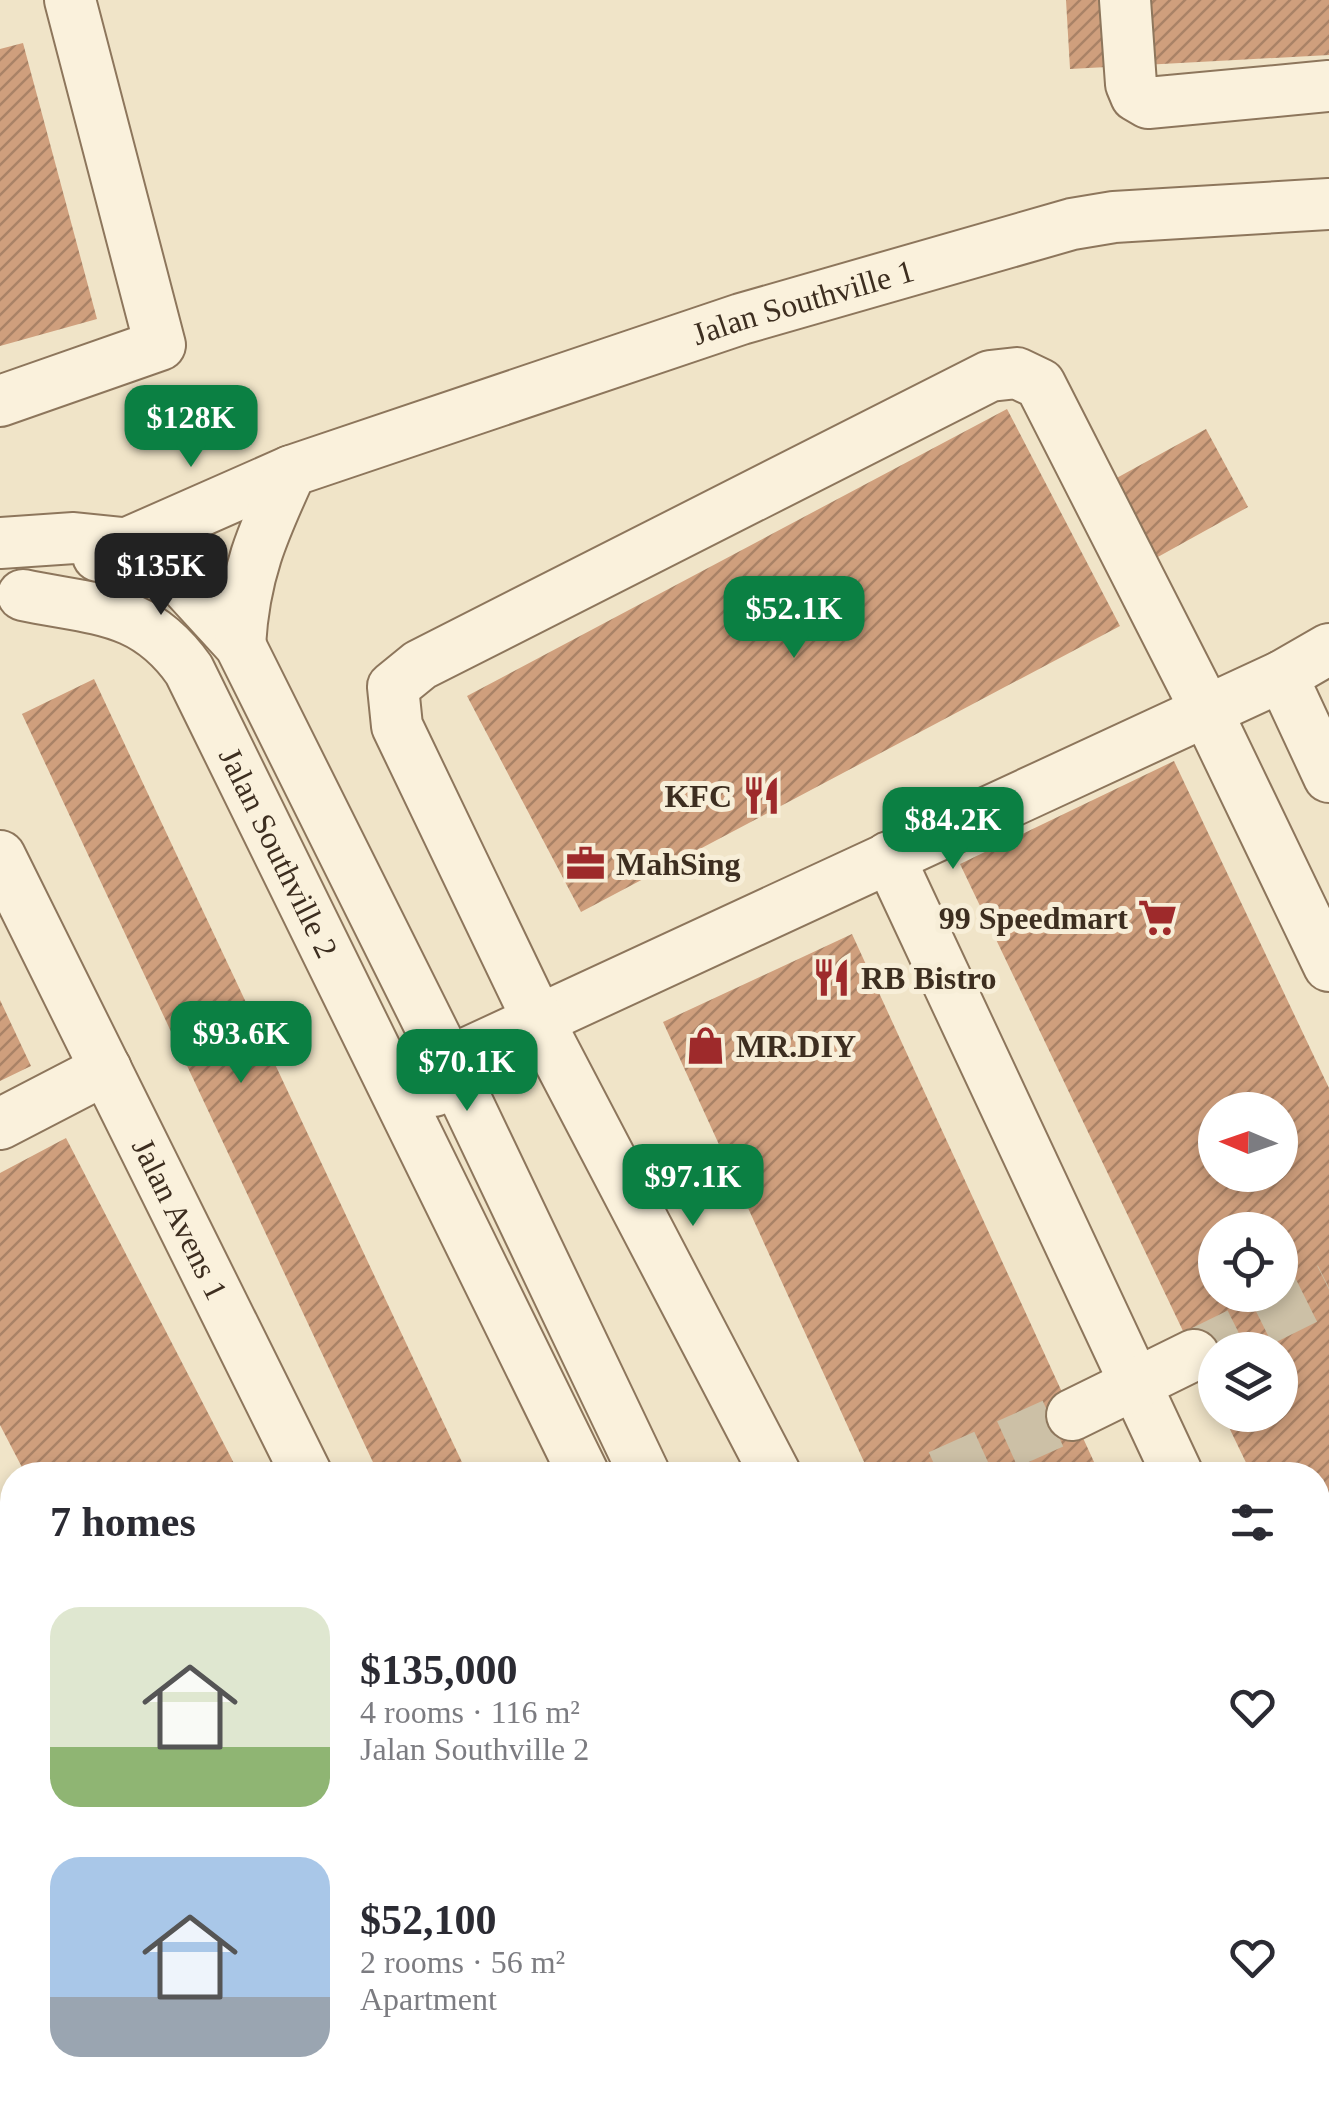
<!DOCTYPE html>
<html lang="en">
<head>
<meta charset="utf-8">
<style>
	body { margin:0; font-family:Georgia,serif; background:#f2f2f3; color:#2b2b33; height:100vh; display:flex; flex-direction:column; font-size:38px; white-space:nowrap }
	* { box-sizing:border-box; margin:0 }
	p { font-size:32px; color:#7c7c81 }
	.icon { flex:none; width:55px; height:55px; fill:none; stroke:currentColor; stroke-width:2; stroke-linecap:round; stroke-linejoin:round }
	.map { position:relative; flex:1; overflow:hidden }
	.sheet { position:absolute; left:0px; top:1462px; width:1330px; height:642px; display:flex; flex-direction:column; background:#fff; border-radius:40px 40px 0 0; box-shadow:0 5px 15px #0003 }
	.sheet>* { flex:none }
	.needle { width:65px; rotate:272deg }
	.controls { position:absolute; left:1198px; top:1092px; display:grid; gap:20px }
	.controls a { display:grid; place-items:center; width:100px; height:100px; border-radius:50%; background:#fff; box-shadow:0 5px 15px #0003; font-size:50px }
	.price { position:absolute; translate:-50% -85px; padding:0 22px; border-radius:20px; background:#0b8043; color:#fff; font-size:32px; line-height:65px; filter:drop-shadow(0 2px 5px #0008) }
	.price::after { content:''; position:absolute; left:50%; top:60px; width:30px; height:22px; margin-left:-15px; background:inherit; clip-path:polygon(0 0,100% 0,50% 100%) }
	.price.on { background:#222; color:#fff }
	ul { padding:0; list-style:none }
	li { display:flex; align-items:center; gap:30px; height:250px; padding:0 50px }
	li span { display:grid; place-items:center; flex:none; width:280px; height:200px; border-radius:30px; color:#555 }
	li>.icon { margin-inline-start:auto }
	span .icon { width:120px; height:120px; fill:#fffc; stroke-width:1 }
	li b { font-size:42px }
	h2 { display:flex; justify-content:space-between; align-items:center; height:120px; padding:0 50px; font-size:42px }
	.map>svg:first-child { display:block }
</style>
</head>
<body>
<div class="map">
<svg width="1329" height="2104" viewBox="0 0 1329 2104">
	<defs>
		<pattern id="building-hatch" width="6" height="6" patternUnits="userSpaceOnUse" patternTransform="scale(2.5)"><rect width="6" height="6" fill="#cf9f7d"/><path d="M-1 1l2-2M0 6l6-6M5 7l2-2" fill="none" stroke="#a98266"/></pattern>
	</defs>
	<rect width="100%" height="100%" fill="#f0e4c8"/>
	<path fill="url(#building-hatch)" fill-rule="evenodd" d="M 1066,0 L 1329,0 L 1329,55 L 1070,69 Z
		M 23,43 L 97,319 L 0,346 L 0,49 Z
		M 1007,409 L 1120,626 L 581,912 L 467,696 Z
		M 1206,429 L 1248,507 L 1156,558 L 1113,480 Z
		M 94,679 L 468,1475 L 379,1475 L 22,714 Z
		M 1174,761 L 1329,1088 L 1329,1637 L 1318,1613 L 1318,1475 L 1252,1475 L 1223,1415 L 1280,1415 L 1280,1350 L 1215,1350 L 1215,1398 L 960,864 ZM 1215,1110 L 1280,1110 L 1280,1175 L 1215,1175 ZM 1215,1230 L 1280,1230 L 1280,1295 L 1215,1295 Z
		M 852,934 L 1100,1475 L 870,1475 L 663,1022 Z
		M 0,1000 L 31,1066 L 0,1081 Z
		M 66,1138 L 240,1475 L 26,1475 L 0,1425 L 0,1173 Z
		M 1318,1951 L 1329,1976 L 1329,2013 L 1318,2019 Z
		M 12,1964 L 12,2092 L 149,2092 L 155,2104 L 0,2104 L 0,1970 Z
		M 318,2092 L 525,2092 L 531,2104 L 323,2104 Z
		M 670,2092 L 759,2092 L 764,2104 L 675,2104 Z"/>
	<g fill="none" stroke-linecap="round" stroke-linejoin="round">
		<path stroke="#ccc0a6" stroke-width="50" stroke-dasharray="50 25" stroke-linecap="butt" d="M 1194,1355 L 1329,1288
			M 939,1475 L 1072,1415"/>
		<defs>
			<g id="minor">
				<path d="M 1125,0 L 1131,84 L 1136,96 L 1148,103 L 1329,86"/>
				<path d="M 0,401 L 160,345 L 70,0"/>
				<path d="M 0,543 L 74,538 L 123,543 L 185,585 L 240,645 L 448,1062 L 645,1475"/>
				<path d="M 98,556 L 291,471"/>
				<path id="s1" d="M 23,595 C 94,610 144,606 189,670 L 584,1475"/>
				<path id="s2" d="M 240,645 C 244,575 262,534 291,471 L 741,319 L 1072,224 L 1114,217 L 1329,204"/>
				<path d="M 1282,676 L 1329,777"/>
				<path id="s3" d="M 0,856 L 307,1475"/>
				<path d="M 889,857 L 1178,1475"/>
				<path d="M 434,1091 L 448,1062 L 1282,676 L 1329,649"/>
				<path d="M 0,1124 L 106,1069"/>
				<path d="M 1072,1415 L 1194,1355"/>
				<path d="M 776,1475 L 538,1020 L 397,726 L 393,687 L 420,665 L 990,376 L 1017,373 L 1040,384 L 1206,710 L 1329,966"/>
				<path d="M 0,1614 L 12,1640"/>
				<path d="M 1318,1774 L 1329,1799"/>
				<path d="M 0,1873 L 12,1867"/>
				<path d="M 1318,2039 L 1329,2033"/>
				<path d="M 235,2092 L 241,2104"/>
				<path d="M 612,2092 L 618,2104"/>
				<path d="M 889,2092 L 895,2104"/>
				<path d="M 953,2092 L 959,2104"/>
				<path d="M 1063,2092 L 1069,2104"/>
				<path d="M 1191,2104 L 1213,2092"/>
			</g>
		</defs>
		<use href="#minor" stroke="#8d765c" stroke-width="54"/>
		<use href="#minor" stroke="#faf1dc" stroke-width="50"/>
	</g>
	<defs>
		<symbol id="restaurant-bare" viewBox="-9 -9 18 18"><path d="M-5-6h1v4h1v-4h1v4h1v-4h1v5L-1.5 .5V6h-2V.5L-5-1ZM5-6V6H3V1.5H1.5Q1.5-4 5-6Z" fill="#9e2a2b" stroke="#f7eed8" stroke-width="2.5" paint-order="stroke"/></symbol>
		<symbol id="office-bare" viewBox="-9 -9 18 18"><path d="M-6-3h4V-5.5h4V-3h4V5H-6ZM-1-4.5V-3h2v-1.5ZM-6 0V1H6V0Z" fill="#9e2a2b" stroke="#f7eed8" stroke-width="2.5" paint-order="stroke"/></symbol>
		<symbol id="supermarket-bare" viewBox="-9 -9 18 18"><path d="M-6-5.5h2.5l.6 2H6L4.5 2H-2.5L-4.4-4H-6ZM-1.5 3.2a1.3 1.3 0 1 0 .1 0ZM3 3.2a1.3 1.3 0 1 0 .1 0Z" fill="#9e2a2b" stroke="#f7eed8" stroke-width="2.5" paint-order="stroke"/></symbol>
		<symbol id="shop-bare" viewBox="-9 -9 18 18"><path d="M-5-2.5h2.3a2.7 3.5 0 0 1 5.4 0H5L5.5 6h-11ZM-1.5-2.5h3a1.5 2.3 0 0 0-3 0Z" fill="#9e2a2b" stroke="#f7eed8" stroke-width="2.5" paint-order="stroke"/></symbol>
	</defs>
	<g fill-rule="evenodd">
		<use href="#restaurant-bare" x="734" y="768" width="55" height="55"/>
		<use href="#office-bare" x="558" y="836" width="55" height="55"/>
		<use href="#supermarket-bare" x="1130" y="890" width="55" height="55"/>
		<use href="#restaurant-bare" x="804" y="950" width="55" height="55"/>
		<use href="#shop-bare" x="678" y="1018" width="55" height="55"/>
	</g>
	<g text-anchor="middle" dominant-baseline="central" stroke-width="10" stroke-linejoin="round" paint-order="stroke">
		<g font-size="32" fill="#3d2e20" stroke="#f7eed8">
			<text stroke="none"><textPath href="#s2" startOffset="722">Jalan Southville 1</textPath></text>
			<text stroke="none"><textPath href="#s1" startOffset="392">Jalan Southville 2</textPath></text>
			<text stroke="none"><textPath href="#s3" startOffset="405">Jalan Avens 1</textPath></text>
		</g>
		<g font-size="32" font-weight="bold" fill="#3d2e20" stroke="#f7eed8" text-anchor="start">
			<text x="732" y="796" text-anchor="end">KFC</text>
			<text x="616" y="864">MahSing</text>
			<text x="1128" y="918" text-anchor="end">99 Speedmart</text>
			<text x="861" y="978">RB Bistro</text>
			<text x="736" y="1046">MR.DIY</text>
		</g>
	</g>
</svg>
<div class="controls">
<a><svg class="needle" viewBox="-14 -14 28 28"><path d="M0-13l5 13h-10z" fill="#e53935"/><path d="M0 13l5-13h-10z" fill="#7c7c81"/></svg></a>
<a><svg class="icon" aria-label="locate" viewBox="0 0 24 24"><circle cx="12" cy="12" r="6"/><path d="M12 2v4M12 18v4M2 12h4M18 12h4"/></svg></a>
<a><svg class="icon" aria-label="layers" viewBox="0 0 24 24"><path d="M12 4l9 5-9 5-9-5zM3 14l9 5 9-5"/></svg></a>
</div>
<b class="price" style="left:191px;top:470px">$128K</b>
<b class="price on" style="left:161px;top:618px">$135K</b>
<b class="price" style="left:794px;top:661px">$52.1K</b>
<b class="price" style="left:953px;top:872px">$84.2K</b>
<b class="price" style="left:241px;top:1086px">$93.6K</b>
<b class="price" style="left:467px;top:1114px">$70.1K</b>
<b class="price" style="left:693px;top:1229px">$97.1K</b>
<section class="sheet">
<h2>7 homes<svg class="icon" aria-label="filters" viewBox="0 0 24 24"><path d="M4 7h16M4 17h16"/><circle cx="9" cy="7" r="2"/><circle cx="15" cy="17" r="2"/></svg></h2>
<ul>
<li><span style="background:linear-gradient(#dfe7d0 70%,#8fb573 0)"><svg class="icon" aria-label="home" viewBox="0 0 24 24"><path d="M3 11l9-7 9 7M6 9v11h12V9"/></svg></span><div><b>$135,000</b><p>4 rooms · 116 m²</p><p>Jalan Southville 2</p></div><svg class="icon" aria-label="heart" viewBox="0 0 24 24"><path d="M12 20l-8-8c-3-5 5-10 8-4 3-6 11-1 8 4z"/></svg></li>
<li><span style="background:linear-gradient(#a9c7e8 70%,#9aa5b1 0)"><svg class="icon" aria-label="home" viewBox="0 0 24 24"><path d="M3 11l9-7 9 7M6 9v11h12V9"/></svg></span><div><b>$52,100</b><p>2 rooms · 56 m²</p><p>Apartment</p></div><svg class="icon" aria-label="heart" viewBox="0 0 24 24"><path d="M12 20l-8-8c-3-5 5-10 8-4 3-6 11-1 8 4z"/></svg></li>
</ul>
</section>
</div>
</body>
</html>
